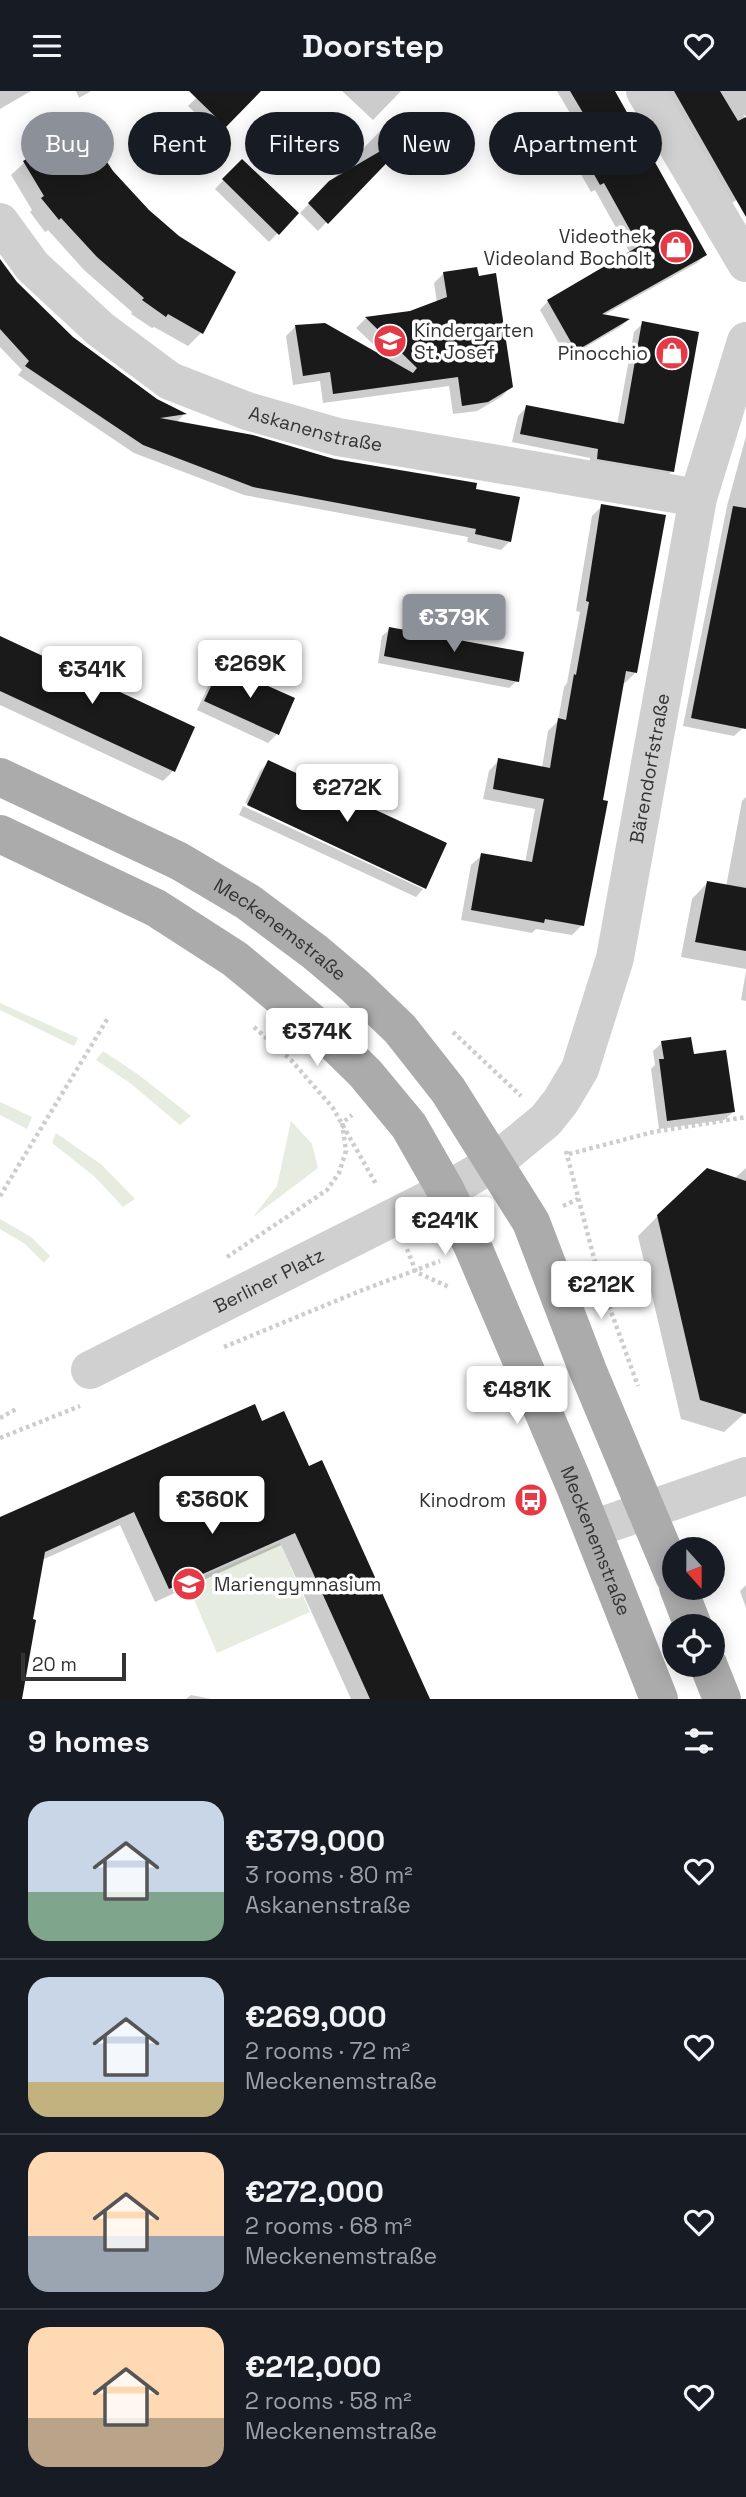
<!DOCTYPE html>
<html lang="en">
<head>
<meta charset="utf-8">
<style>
	body { margin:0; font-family:"Space Grotesk",sans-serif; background:#242831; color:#f1f3f6; height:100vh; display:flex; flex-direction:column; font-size:26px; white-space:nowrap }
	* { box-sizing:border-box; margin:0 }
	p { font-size:23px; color:#9ea1a6 }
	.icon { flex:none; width:38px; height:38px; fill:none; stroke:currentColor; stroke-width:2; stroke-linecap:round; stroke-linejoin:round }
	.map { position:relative; height:1608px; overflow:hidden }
	.panel { display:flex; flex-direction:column; background:#171b24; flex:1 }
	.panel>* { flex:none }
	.hud { position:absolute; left:21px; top:21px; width:705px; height:63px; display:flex; gap:14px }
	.needle { width:46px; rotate:159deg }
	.controls { position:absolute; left:662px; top:1446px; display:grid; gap:14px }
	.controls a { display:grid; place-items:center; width:63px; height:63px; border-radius:50%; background:#171b24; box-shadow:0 4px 18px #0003; font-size:35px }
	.scale { position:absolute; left:21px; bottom:18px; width:105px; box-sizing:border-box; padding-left:7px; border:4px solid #333; border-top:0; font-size:19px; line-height:24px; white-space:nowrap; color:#333; -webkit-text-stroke:5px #fff; paint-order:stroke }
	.price { position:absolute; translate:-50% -60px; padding:0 16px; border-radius:7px; background:#fff; color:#222; font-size:23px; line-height:46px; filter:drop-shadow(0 2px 4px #0008) }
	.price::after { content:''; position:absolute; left:50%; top:42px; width:21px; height:16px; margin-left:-10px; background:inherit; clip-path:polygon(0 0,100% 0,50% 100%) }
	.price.current { background:#8c9099; color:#fff }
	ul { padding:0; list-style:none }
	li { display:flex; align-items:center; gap:21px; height:175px; padding:0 28px }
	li+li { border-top:2px solid #363941 }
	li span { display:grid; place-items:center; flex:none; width:196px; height:140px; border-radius:21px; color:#555 }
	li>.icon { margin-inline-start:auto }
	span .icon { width:84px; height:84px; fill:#fffc; stroke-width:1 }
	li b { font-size:30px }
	h2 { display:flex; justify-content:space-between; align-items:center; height:84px; padding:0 28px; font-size:30px }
	.pill { padding:0 24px; border-radius:32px; background:#171b24; box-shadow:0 4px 18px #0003; font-size:24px; line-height:63px }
	.pill.current { background:#8c9099; color:#fff }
	header { display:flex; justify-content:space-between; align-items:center; height:91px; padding:0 28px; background:#171b24; font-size:32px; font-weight:800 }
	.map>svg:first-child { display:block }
</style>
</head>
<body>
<header><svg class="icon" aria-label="menu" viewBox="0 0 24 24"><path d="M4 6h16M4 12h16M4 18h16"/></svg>Doorstep<svg class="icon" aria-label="heart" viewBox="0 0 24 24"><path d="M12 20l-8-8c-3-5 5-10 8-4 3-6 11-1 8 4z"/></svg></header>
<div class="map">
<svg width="746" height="1608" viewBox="0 0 746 1608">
	<rect width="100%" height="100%" fill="#fff"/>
	<path fill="#e6ecdf" d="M 0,912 L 78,947 L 74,955 L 0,919 Z
		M 103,960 L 139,984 L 191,1025 L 180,1034 L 130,992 L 96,969 Z
		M 0,1011 L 32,1026 L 27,1038 L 0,1024 Z
		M 291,1030 L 312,1053 L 318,1077 L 253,1126 L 277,1095 Z
		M 56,1042 L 102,1074 L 135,1108 L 123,1116 L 94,1085 L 52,1052 Z
		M 0,1128 L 31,1146 L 50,1165 L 44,1172 L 25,1153 L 0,1138 Z
		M 280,1452 L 310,1521 L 217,1562 L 187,1492 Z"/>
	<path fill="#0003" d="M 0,0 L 31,0 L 0,18 Z
		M 76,0 L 91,0 L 79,7 Z
		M 203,0 L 258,0 L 217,43 L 188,15 Z
		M 342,0 L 401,0 L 373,29 Z
		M 557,0 L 613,0 L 705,164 L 697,172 L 602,225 L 627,230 L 620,236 L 567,267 L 540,219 L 548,210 L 630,162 L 595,99 L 591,101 L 566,57 L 583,44 Z
		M 661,0 L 746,0 L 746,25 L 743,24 L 746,29 L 746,104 L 726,115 Z
		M 390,30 L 408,47 L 318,140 L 300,122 Z
		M 82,37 L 201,242 L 188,255 L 154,236 L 152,237 L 131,223 L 132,221 L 84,179 L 48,139 L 45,141 L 30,121 L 32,119 L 11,84 L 24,72 Z
		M 242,70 L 297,122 L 269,151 L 215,98 Z
		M 0,171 L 16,192 L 72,247 L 156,309 L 184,323 L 176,332 L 474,399 L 510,450 L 501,459 L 467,451 L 468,446 L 244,404 L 134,362 L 18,284 L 22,279 L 0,256 Z
		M 444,182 L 511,296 L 501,306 L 477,320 L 453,323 L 449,295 L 323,312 L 320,290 L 293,294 L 286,245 L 296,235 L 390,269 L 356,237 L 365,228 L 410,222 L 437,212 L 434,192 Z
		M 643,232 L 672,380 L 663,389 L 589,376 L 590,367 L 512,351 L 518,325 L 527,316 L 617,334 L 634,241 Z
		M 746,345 L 746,624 L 743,637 L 734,645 L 683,635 L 727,415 Z
		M 602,415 L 636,581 L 625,592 L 622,591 L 582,834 L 572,844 L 536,838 L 532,842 L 461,829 L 471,774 L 482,764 L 525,772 L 535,718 L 483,708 L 489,680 L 499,669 L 542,677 L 548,640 L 558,630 L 564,596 L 567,592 L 580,521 L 576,520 L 592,425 Z
		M 390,538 L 517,590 L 509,597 L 378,572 L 382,545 Z
		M 0,547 L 193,637 L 173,680 L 163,690 L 0,614 Z
		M 222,576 L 277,643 L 268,652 L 197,619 L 213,585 Z
		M 269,671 L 445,753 L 425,797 L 245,712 L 260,680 Z
		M 746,706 L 746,878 L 681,866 L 692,808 L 707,792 L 726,796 L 742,710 Z
		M 243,715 L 423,798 L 416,806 L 239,724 Z
		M 746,880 L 746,910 L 741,909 Z
		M 662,952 L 692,965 L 733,1021 L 724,1029 L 659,1038 L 651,978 L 655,974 L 653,960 Z
		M 746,1077 L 746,1321 L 724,1341 L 681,1328 L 638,1145 L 658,1125 L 734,1088 Z
		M 261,1332 L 308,1378 L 428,1608 L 351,1608 L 281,1454 L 155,1511 L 120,1434 L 42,1469 L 31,1530 L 21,1608 L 0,1608 L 0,1428 Z
		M 746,1494 L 746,1517 L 740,1500 Z
		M 191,1604 L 211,1608 L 186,1608 Z"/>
	<path fill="#1a1a1a" d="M 189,0 L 261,0 L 226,36 Z
		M 570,0 L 615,0 L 707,164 L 602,223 L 630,228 L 576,260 L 547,209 L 639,155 L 604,92 L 600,94 L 574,48 L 592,37 Z
		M 674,0 L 720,0 L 738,30 L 746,26 L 746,126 Z
		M 83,35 L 113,80 L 149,119 L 179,145 L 236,181 L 203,243 L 168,223 L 166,226 L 142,209 L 144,207 L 97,166 L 61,127 L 59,129 L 41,107 L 44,105 L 23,70 Z
		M 396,51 L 401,57 L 328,133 L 308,112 L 329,90 Z
		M 242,68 L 299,122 L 279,144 L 222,88 Z
		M 0,168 L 17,191 L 73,246 L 157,308 L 187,323 L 160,327 L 253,344 L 334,368 L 477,392 L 476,398 L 520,406 L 511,451 L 475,443 L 476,438 L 253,396 L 143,354 L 25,275 L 29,270 L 0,238 Z
		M 477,176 L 479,185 L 496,182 L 513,296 L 488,311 L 462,315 L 458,286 L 333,303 L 330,281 L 303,285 L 295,234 L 325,232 L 413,282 L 417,277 L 365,226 L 410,220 L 447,206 L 443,181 Z
		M 642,230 L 699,241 L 674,381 L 597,368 L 598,358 L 520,343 L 526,314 L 624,333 Z
		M 601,413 L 666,424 L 637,582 L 626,580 L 603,709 L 608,710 L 584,835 L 545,828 L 544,832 L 471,819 L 481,762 L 532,771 L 544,708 L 493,698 L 498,667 L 550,677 L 558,627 L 566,629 L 574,583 L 576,584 L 589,511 L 586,510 Z
		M 733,415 L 746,417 L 746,638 L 691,627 Z
		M 389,536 L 524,561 L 519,591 L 384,565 Z
		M 0,545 L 195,636 L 175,681 L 0,600 Z
		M 221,574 L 295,607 L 279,644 L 204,610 Z
		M 268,669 L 447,752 L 426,798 L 247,714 Z
		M 707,790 L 746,797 L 746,860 L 695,851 Z
		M 691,946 L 694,963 L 726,959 L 735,1021 L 667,1030 L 659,968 L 664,968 L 661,950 Z
		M 707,1077 L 746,1090 L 746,1323 L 700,1309 L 657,1124 Z
		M 255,1313 L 262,1330 L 284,1320 L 309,1375 L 322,1369 L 430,1608 L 370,1608 L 295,1442 L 169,1498 L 134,1421 L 45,1461 L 33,1528 L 36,1529 L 22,1608 L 0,1608 L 0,1426 Z"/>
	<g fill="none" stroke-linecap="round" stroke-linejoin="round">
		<path stroke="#cdcdcd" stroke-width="4.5" stroke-dasharray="3.5 3.5" stroke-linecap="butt" d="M 254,936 L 291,969 L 333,1017 L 376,1093
			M 453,941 L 521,1005
			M 566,1060 L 600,1190 L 638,1295
			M 569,1063 L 653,1041 L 746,1026
			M 0,1105 L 108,927
			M 563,1115 L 578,1108
			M 407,1158 L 416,1181 L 449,1196
			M 227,1166 L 327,1099 L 339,1082 L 346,1060 L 342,1032 L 352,1024
			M 224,1256 L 360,1200 L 440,1170
			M 0,1327 L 18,1317
			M 0,1347 L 80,1315"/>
		<g stroke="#d0d0d0" stroke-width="38">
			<path d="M 645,0 L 746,172"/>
			<path id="s1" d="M 0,131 L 32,175 L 100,238 L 170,290 L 247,320 L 338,346 L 698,407"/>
			<path id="s2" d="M 90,1279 L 446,1100 L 495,1071 L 546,1029 L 561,1010 L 580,978 L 615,867 L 698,407 L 746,250"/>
			<path d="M 593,1438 L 746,1385"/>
		</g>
		<g stroke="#ababab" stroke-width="38">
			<path id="s3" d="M 0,686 L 179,770 L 248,811 L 315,861 L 354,894 L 400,938 L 448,999 L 531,1131 L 588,1280 L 674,1485"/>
			<path id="s4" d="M 0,743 L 156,817 L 235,868 L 322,940 L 365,982 L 409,1035 L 446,1100 L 473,1156 L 574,1393 L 659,1608"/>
			<path d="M 678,1496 L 693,1535"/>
			<path d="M 708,1573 L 722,1608"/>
		</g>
	</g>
	<defs>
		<symbol id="shop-disc" viewBox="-11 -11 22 22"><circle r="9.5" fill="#e63946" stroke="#fff"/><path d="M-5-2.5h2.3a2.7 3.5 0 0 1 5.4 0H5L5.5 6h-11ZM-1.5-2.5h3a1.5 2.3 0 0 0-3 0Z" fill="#fff"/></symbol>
		<symbol id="school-disc" viewBox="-11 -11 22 22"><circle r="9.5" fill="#e63946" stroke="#fff"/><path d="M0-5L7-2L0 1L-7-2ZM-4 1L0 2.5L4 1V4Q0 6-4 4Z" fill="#fff"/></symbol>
		<symbol id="bus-disc" viewBox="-11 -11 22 22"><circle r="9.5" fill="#e63946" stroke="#fff"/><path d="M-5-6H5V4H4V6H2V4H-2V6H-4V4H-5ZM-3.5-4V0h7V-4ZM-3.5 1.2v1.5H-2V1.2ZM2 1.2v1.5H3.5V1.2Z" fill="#fff"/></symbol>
	</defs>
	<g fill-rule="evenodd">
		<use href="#shop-disc" x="657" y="137" width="38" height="38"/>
		<use href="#school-disc" x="371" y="231" width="38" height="38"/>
		<use href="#shop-disc" x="653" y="243" width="38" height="38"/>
		<use href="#bus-disc" x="512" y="1390" width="38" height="38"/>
		<use href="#school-disc" x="170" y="1474" width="38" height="38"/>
	</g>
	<g text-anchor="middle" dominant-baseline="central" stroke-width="7" stroke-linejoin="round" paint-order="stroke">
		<g font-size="19" fill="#333" stroke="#fff" text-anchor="end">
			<text x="652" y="145">Videothek<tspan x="652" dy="22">Videoland Bocholt</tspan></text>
			<text x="414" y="239" text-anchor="start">Kindergarten<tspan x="414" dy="22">St. Josef</tspan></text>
			<text x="648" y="262">Pinocchio</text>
			<text x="506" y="1409">Kinodrom</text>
			<text x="214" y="1493" text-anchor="start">Mariengymnasium</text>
		</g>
		<g font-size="19" fill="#333" stroke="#fff">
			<text stroke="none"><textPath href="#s1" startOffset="388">Askanenstraße</textPath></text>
			<text stroke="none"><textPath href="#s2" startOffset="892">Bärendorfstraße</textPath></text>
			<text stroke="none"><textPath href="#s3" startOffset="320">Meckenemstraße</textPath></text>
			<text stroke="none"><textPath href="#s2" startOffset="200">Berliner Platz</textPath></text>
			<text stroke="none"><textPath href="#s4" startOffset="964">Meckenemstraße</textPath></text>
		</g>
	</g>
</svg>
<div class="controls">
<a><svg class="needle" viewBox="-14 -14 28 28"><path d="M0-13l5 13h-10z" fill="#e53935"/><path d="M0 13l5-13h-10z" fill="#9ea1a6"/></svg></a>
<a><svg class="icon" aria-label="locate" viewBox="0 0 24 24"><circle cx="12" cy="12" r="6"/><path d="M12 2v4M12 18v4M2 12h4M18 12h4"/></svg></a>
</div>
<div class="scale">20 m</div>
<b class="price current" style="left:454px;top:563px">€379K</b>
<b class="price" style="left:250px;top:609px">€269K</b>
<b class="price" style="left:92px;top:615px">€341K</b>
<b class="price" style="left:347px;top:733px">€272K</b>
<b class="price" style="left:317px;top:977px">€374K</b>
<b class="price" style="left:445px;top:1166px">€241K</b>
<b class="price" style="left:601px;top:1230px">€212K</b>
<b class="price" style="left:517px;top:1335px">€481K</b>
<b class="price" style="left:212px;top:1445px">€360K</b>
<div class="hud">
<a class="pill current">Buy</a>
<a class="pill">Rent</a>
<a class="pill">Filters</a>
<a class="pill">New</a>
<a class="pill">Apartment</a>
</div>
</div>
<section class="panel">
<h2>9 homes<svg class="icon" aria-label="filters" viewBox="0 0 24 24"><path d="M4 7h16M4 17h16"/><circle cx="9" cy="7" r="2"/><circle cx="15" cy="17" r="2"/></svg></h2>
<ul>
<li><span style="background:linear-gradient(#c9d6e8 65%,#7fa58c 0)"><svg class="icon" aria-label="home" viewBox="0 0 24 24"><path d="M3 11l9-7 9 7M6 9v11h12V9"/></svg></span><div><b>€379,000</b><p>3 rooms · 80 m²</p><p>Askanenstraße</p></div><svg class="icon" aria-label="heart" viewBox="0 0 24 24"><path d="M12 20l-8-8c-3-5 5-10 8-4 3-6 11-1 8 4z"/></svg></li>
<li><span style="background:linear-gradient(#c9d6e8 75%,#c2b280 0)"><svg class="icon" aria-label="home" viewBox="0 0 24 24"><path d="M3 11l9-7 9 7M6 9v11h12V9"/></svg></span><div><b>€269,000</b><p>2 rooms · 72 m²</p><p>Meckenemstraße</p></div><svg class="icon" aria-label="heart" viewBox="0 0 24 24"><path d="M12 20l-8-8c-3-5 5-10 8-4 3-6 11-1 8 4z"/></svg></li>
<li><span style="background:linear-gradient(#ffd9b3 60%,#9aa5b1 0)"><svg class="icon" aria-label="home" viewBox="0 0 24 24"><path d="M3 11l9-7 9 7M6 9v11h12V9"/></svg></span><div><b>€272,000</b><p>2 rooms · 68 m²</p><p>Meckenemstraße</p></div><svg class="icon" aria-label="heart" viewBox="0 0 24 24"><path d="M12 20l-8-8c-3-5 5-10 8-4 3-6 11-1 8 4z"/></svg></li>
<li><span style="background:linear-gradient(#ffd9b3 65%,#b9a48a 0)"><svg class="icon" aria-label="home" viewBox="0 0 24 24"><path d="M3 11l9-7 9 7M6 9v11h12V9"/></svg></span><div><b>€212,000</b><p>2 rooms · 58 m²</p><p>Meckenemstraße</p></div><svg class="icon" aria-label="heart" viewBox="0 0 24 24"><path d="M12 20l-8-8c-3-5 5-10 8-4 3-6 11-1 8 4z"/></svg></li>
</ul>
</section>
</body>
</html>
